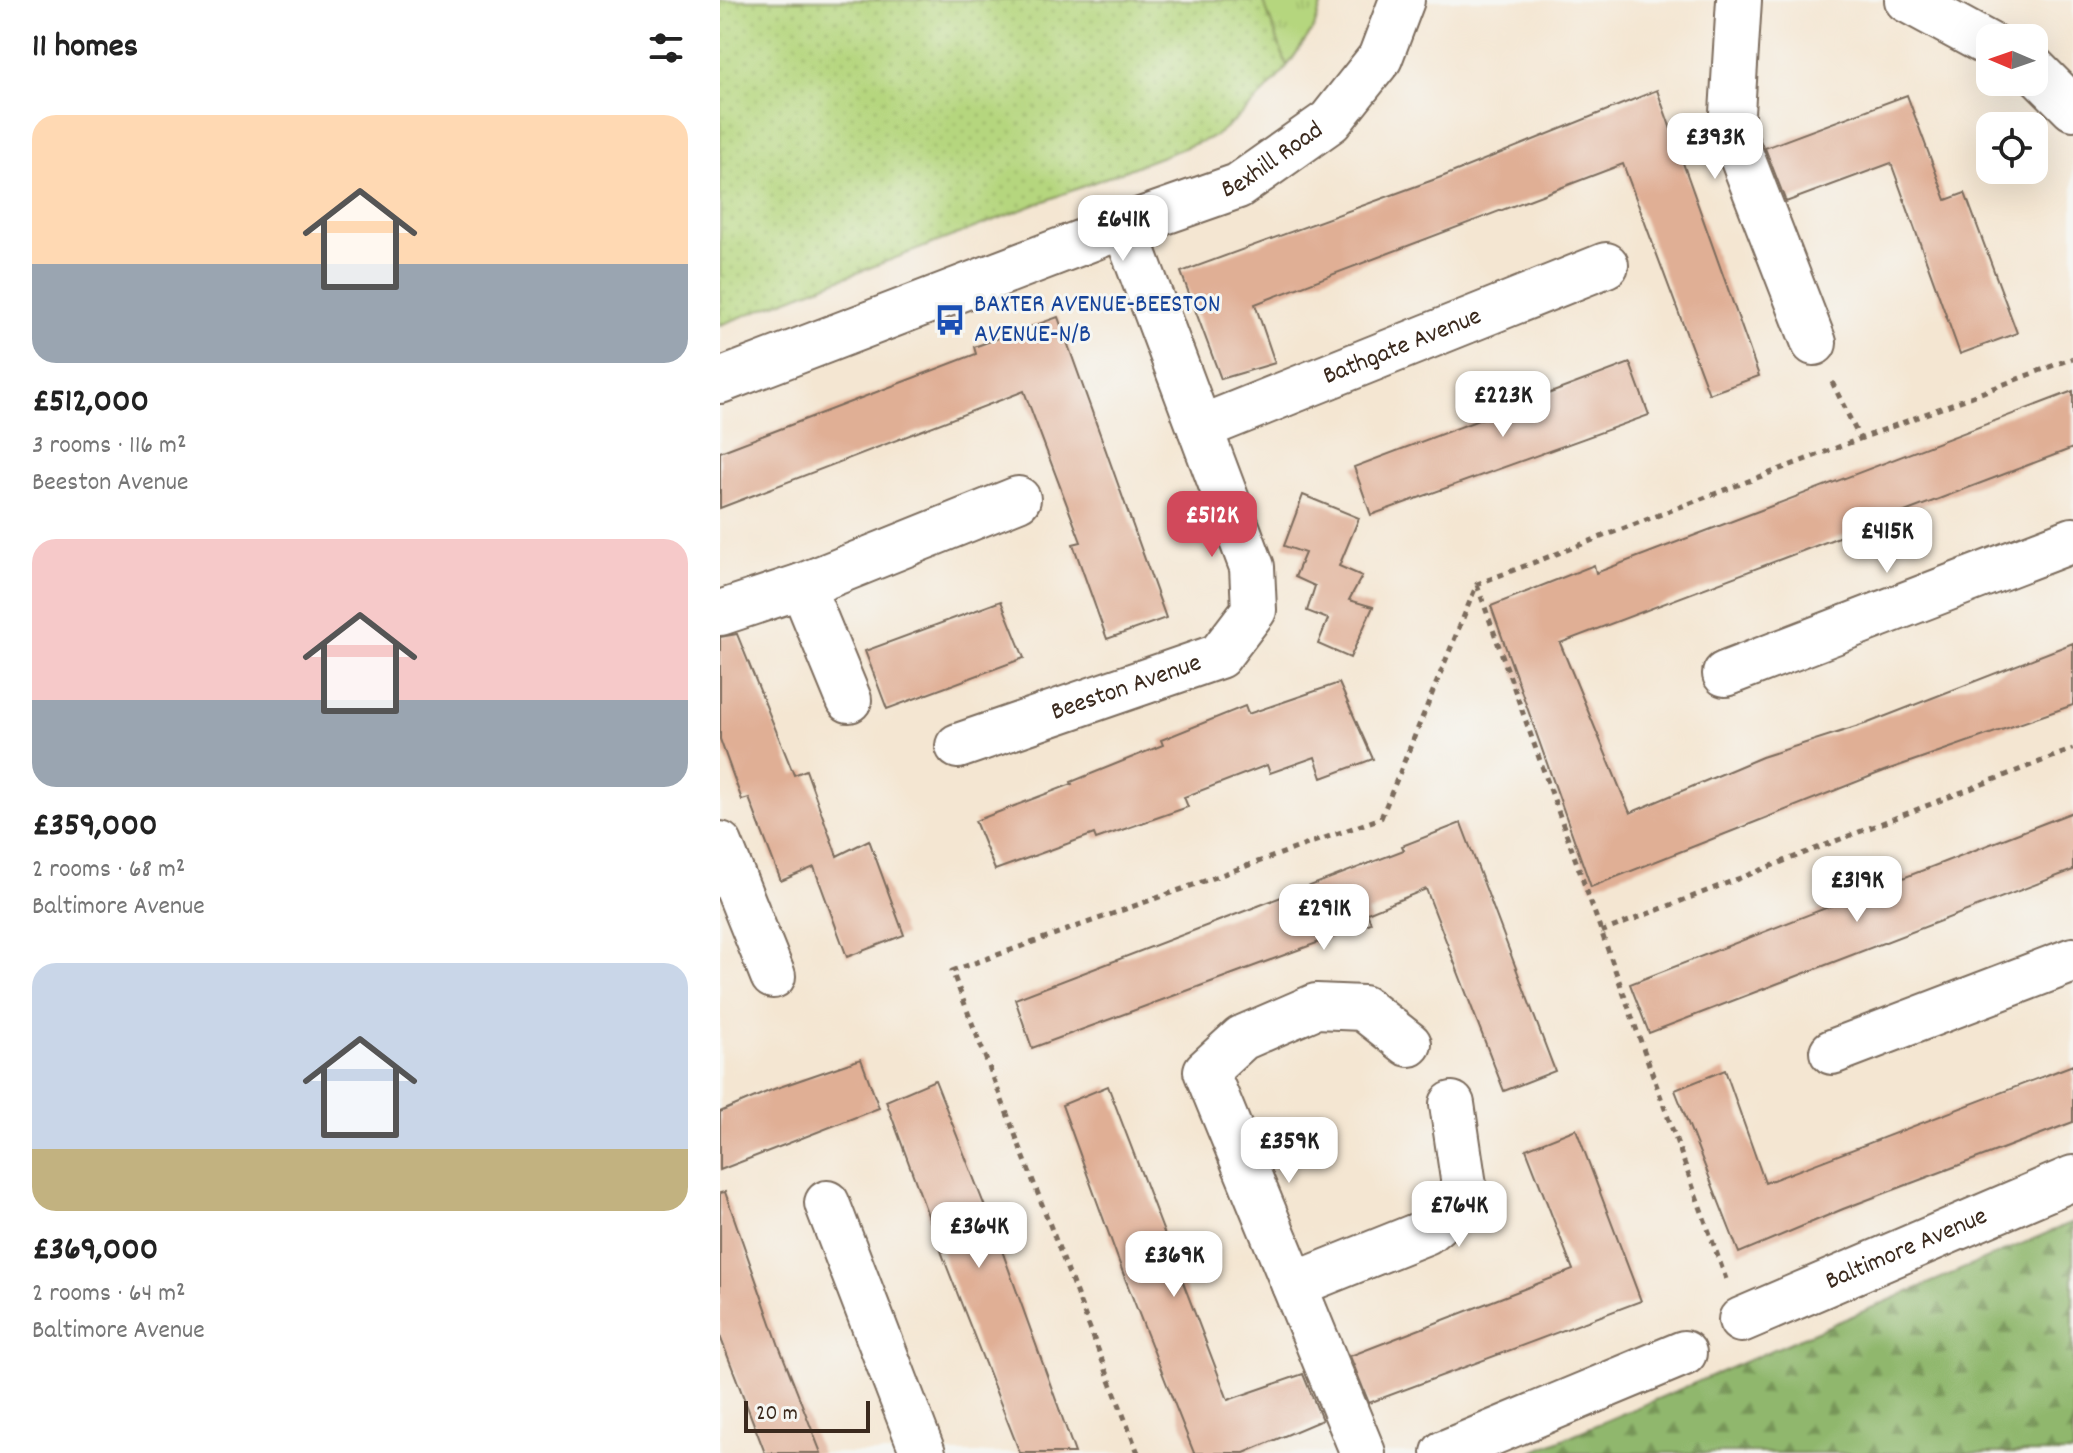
<!DOCTYPE html>
<html lang="en">
<head>
<meta charset="utf-8">
<style>
	body { margin:0; font-family:Dekko,sans-serif; background:#f6f6f6; color:#222; height:100vh; display:flex; flex-direction:column; font-size:30px; white-space:nowrap }
	* { box-sizing:border-box; margin:0 }
	p { font-size:26px; color:#767676 }
	.icon { flex:none; width:44px; height:44px; fill:none; stroke:currentColor; stroke-width:2; stroke-linecap:round; stroke-linejoin:round }
	.map { position:relative; flex:1; overflow:hidden }
	.panel { display:flex; flex-direction:column; background:#fff; width:720px }
	.panel>* { flex:none }
	.needle { width:52px; rotate:272deg }
	.tools { position:absolute; left:1256px; top:24px; display:grid; gap:16px }
	.tools a { display:grid; place-items:center; width:72px; height:72px; border-radius:16px; background:#fff; box-shadow:0 8px 32px #0002; font-size:40px }
	.scale { position:absolute; left:24px; bottom:20px; width:126px; box-sizing:border-box; padding-left:8px; border:4px solid #3b2a1e; border-top:0; font-size:22px; line-height:28px; white-space:nowrap; color:#3b2a1e; -webkit-text-stroke:6px #f6f6f2; paint-order:stroke }
	.price { position:absolute; translate:-50% -68px; padding:0 18px; border-radius:16px; background:#fff; color:#222; font-size:26px; line-height:52px; filter:drop-shadow(0 2px 4px #0008) }
	.price::after { content:''; position:absolute; left:50%; top:48px; width:24px; height:18px; margin-left:-12px; background:inherit; clip-path:polygon(0 0,100% 0,50% 100%) }
	.price.active { background:#d1495b; color:#fff }
	ul { padding:0; list-style:none }
	li { display:grid; align-content:center; gap:16px; height:424px; padding:0 32px }
	li span { display:grid; place-items:center; height:248px; border-radius:24px; color:#555 }
	li>.icon { margin-inline-start:auto }
	span .icon { width:144px; height:144px; fill:#fffc; stroke-width:1 }
	li b { font-size:34px }
	h2 { display:flex; justify-content:space-between; align-items:center; height:96px; padding:0 32px; font-size:34px }
	main { display:flex; flex:1; min-height:0 }
	.map>svg:first-child { display:block }
</style>
</head>
<body>
<main>
<section class="panel">
<h2>11 homes<svg class="icon" aria-label="filters" viewBox="0 0 24 24"><path d="M4 7h16M4 17h16"/><circle cx="9" cy="7" r="2"/><circle cx="15" cy="17" r="2"/></svg></h2>
<ul>
<li><span style="background:linear-gradient(#ffd9b3 60%,#9aa5b1 0)"><svg class="icon" aria-label="home" viewBox="0 0 24 24"><path d="M3 11l9-7 9 7M6 9v11h12V9"/></svg></span><div><b>£512,000</b><p>3 rooms · 116 m²</p><p>Beeston Avenue</p></div></li>
<li><span style="background:linear-gradient(#f6c9c9 65%,#9aa5b1 0)"><svg class="icon" aria-label="home" viewBox="0 0 24 24"><path d="M3 11l9-7 9 7M6 9v11h12V9"/></svg></span><div><b>£359,000</b><p>2 rooms · 68 m²</p><p>Baltimore Avenue</p></div></li>
<li><span style="background:linear-gradient(#c9d6e8 75%,#c2b280 0)"><svg class="icon" aria-label="home" viewBox="0 0 24 24"><path d="M3 11l9-7 9 7M6 9v11h12V9"/></svg></span><div><b>£369,000</b><p>2 rooms · 64 m²</p><p>Baltimore Avenue</p></div></li>
</ul>
</section>
<div class="map">
<svg width="1353" height="1453" viewBox="0 0 1353 1453">
	<defs>
		<pattern id="grass-dots" width="8" height="8" patternUnits="userSpaceOnUse" patternTransform="scale(2)"><rect width="8" height="8" fill="#b5d67e"/><path d="M2 2h.1M6 6h.1" fill="none" stroke="#9db86c" stroke-width="1.8" stroke-linecap="round"/></pattern>
		<pattern id="forest-firs" width="22" height="20" patternUnits="userSpaceOnUse" patternTransform="scale(2)"><rect width="22" height="20" fill="#90b76d"/><path d="M5 1l3.5 6h-7zM16 11l3.5 6h-7z" fill="#779559"/></pattern>
		<pattern id="park-tufts" width="24" height="20" patternUnits="userSpaceOnUse" patternTransform="scale(2)"><rect width="24" height="20" fill="#b5d67e"/><path d="M3 7l-1-3M5 7V3M7 7l1-3M15 17l-1-3M17 17v-4M19 17l1-3" fill="none" stroke="#9db86c"/></pattern>
	</defs>
	<rect width="100%" height="100%" fill="#f6f6f2"/>
	<filter id="ink" filterUnits="userSpaceOnUse"><feTurbulence type="fractalNoise" baseFrequency=".0125" numOctaves="2"/><feDisplacementMap in="SourceGraphic" scale="16" xChannelSelector="R" yChannelSelector="G"/><feConvolveMatrix kernelMatrix="1 2 1 2 8 2 1 2 1" color-interpolation-filters="sRGB"/></filter>
	<filter id="wash" filterUnits="userSpaceOnUse"><feTurbulence type="fractalNoise" baseFrequency=".006" numOctaves="4" result="noise"/><feDisplacementMap in="SourceGraphic" scale="32" xChannelSelector="R" yChannelSelector="G"/><feGaussianBlur stdDeviation="1.8" result="paint"/><feColorMatrix in="noise" values="0 0 0 0 0 0 0 0 0 0 0 0 0 0 0 0 0 1.4 0 .05"/><feComposite in="paint" operator="in"/></filter>
	<g filter="url(#wash)">
		<rect width="100%" height="100%" fill="#f4e6d2"/>
		<path fill="url(#grass-dots)" stroke="#78804e" stroke-width="2" d="M 0,0 L 603,0 C 584,57 542,100 495,136 L 0,325 Z"/>
		<path fill="url(#forest-firs)" stroke="#667046" stroke-width="2" d="M 1353,1222 L 1353,1453 L 810,1453 Z"/>
		<path fill="url(#park-tufts)" stroke="#78804e" stroke-width="2" d="M 543,0 L 603,0 L 594,28 L 567,66 Z"/>
		<g id="blocks">
			<path fill="#e0af95" d="M 937,90 L 1039,376 L 989,394 L 903,164 L 535,304 L 555,363 L 501,379 L 461,272 L 724,176 Z
				M 1187,95 L 1226,200 L 1245,193 L 1297,333 L 1240,354 L 1171,163 L 1066,202 L 1045,148 Z
				M 338,317 L 446,618 L 387,639 L 353,544 L 361,542 L 304,391 L 0,508 L 0,452 L 256,354 L 254,347 Z
				M 910,363 L 929,415 L 651,515 L 634,467 Z
				M 1353,391 L 1353,448 L 840,643 L 910,813 L 1042,757 L 1148,723 L 1353,643 L 1353,705 L 1164,771 L 871,887 L 771,606 L 874,565 L 876,573 Z
				M 583,495 L 639,518 L 619,566 L 642,576 L 629,600 L 653,607 L 630,658 L 598,644 L 608,619 L 587,611 L 595,586 L 575,577 L 585,553 L 564,546 Z
				M 281,601 L 304,658 L 167,709 L 145,651 Z
				M 17,634 L 74,775 L 86,770 L 117,856 L 149,840 L 184,935 L 127,957 L 94,867 L 61,881 L 29,798 L 22,800 L 0,739 L 0,637 Z
				M 619,683 L 653,759 L 602,778 L 595,757 L 550,773 L 547,765 L 464,797 L 468,807 L 376,839 L 374,834 L 275,870 L 255,821 L 352,784 L 351,782 L 443,745 L 441,740 L 525,706 L 528,714 Z
				M 1353,812 L 1353,870 L 929,1033 L 910,984 Z
				M 741,823 L 835,1071 L 784,1091 L 706,889 L 647,913 L 651,923 L 312,1048 L 295,999 L 684,850 L 682,846 Z
				M 141,1059 L 159,1108 L 0,1170 L 0,1112 L 54,1089 Z
				M 1353,1065 L 1353,1122 L 1123,1209 L 1019,1253 L 955,1090 L 1005,1070 L 1045,1183 Z
				M 215,1080 L 280,1245 L 355,1453 L 300,1453 L 227,1267 L 166,1101 Z
				M 388,1086 L 508,1400 L 583,1374 L 602,1420 L 524,1453 L 474,1453 L 406,1281 L 342,1105 Z
				M 856,1129 L 921,1301 L 649,1403 L 630,1356 L 853,1270 L 806,1149 Z
				M 5,1192 L 59,1346 L 101,1453 L 45,1453 L 0,1336 L 0,1193 Z"/>
		</g>
	</g>
	<g filter="url(#ink)">
		<use href="#blocks" fill-opacity="0" stroke="#7c6c5d" stroke-width="2"/>
		<g fill="none" stroke-linecap="round" stroke-linejoin="round">
			<defs>
				<g id="minor">
					<path d="M 1019,0 L 1011,129 L 1094,343"/>
					<path d="M 1187,0 L 1270,45"/>
					<path d="M 1314,69 L 1353,108"/>
					<path id="s1" d="M 0,381 L 404,226 L 518,186 L 610,121 L 660,58 L 682,0"/>
					<path id="s2" d="M 480,428 L 886,265"/>
					<path d="M 82,586 L 129,700"/>
					<path d="M 0,613 L 82,586 L 298,499"/>
					<path d="M 1005,674 L 1353,540"/>
					<path id="s3" d="M 238,746 L 499,656 L 534,610 L 532,567 L 404,226"/>
					<path d="M 0,844 L 53,976"/>
					<path d="M 1112,1052 L 1353,960"/>
					<path d="M 107,1203 L 203,1453"/>
					<path d="M 574,1285 L 706,1232 L 746,1199 L 732,1104"/>
					<path id="s4" d="M 1021,1320 L 1353,1178"/>
					<path d="M 643,1453 L 486,1071 L 522,1038 L 596,1006 L 643,1008 L 689,1044"/>
					<path d="M 724,1453 L 964,1353"/>
				</g>
			</defs>
			<use href="#minor" stroke="#7c6c5d" stroke-width="48"/>
			<path stroke="#7c6c5d" stroke-width="5" stroke-dasharray="6 6" stroke-linecap="butt" d="M 1112,382 L 1140,439
				M 757,585 L 1006,1279
				M 881,932 L 1353,749
				M 418,1453 L 232,971 L 661,818 L 757,584 L 1353,358"/>
			<use href="#minor" stroke="#fff" stroke-width="44"/>
		</g>
	</g>
	<defs>
		<symbol id="bus-bare" viewBox="-9 -9 18 18"><path d="M-5-6H5V4H4V6H2V4H-2V6H-4V4H-5ZM-3.5-4V0h7V-4ZM-3.5 1.2v1.5H-2V1.2ZM2 1.2v1.5H3.5V1.2Z" fill="#1a4fb4" stroke="#f6f6f2" stroke-width="2.5" paint-order="stroke"/></symbol>
	</defs>
	<g fill-rule="evenodd">
		<use href="#bus-bare" x="208" y="298" width="44" height="44"/>
	</g>
	<g text-anchor="middle" dominant-baseline="central" stroke-width="6" stroke-linejoin="round" paint-order="stroke">
		<g font-size="26" fill="#3b2a1e" stroke="#f6f6f2">
			<text stroke="none"><textPath href="#s1" startOffset="596">Bexhill Road</textPath></text>
			<text stroke="none"><textPath href="#s2" startOffset="218">Bathgate Avenue</textPath></text>
			<text stroke="none"><textPath href="#s3" startOffset="178">Beeston Avenue</textPath></text>
			<text stroke="none"><textPath href="#s4" startOffset="180">Baltimore Avenue</textPath></text>
		</g>
		<g font-size="26" fill="#164399" stroke="#f6f6f2" text-anchor="start">
			<text x="254" y="305">BAXTER AVENUE-BEESTON<tspan x="254" dy="30">AVENUE-N/B</tspan></text>
		</g>
	</g>
</svg>
<div class="tools">
<a><svg class="needle" viewBox="-14 -14 28 28"><path d="M0-13l5 13h-10z" fill="#e53935"/><path d="M0 13l5-13h-10z" fill="#767676"/></svg></a>
<a><svg class="icon" aria-label="locate" viewBox="0 0 24 24"><circle cx="12" cy="12" r="6"/><path d="M12 2v4M12 18v4M2 12h4M18 12h4"/></svg></a>
</div>
<div class="scale">20 m</div>
<b class="price" style="left:995px;top:181px">£393K</b>
<b class="price" style="left:403px;top:263px">£641K</b>
<b class="price" style="left:783px;top:439px">£223K</b>
<b class="price active" style="left:492px;top:559px">£512K</b>
<b class="price" style="left:1167px;top:575px">£415K</b>
<b class="price" style="left:1137px;top:924px">£319K</b>
<b class="price" style="left:604px;top:952px">£291K</b>
<b class="price" style="left:569px;top:1185px">£359K</b>
<b class="price" style="left:739px;top:1249px">£764K</b>
<b class="price" style="left:259px;top:1270px">£364K</b>
<b class="price" style="left:454px;top:1299px">£369K</b>
</div>
</main>
</body>
</html>
